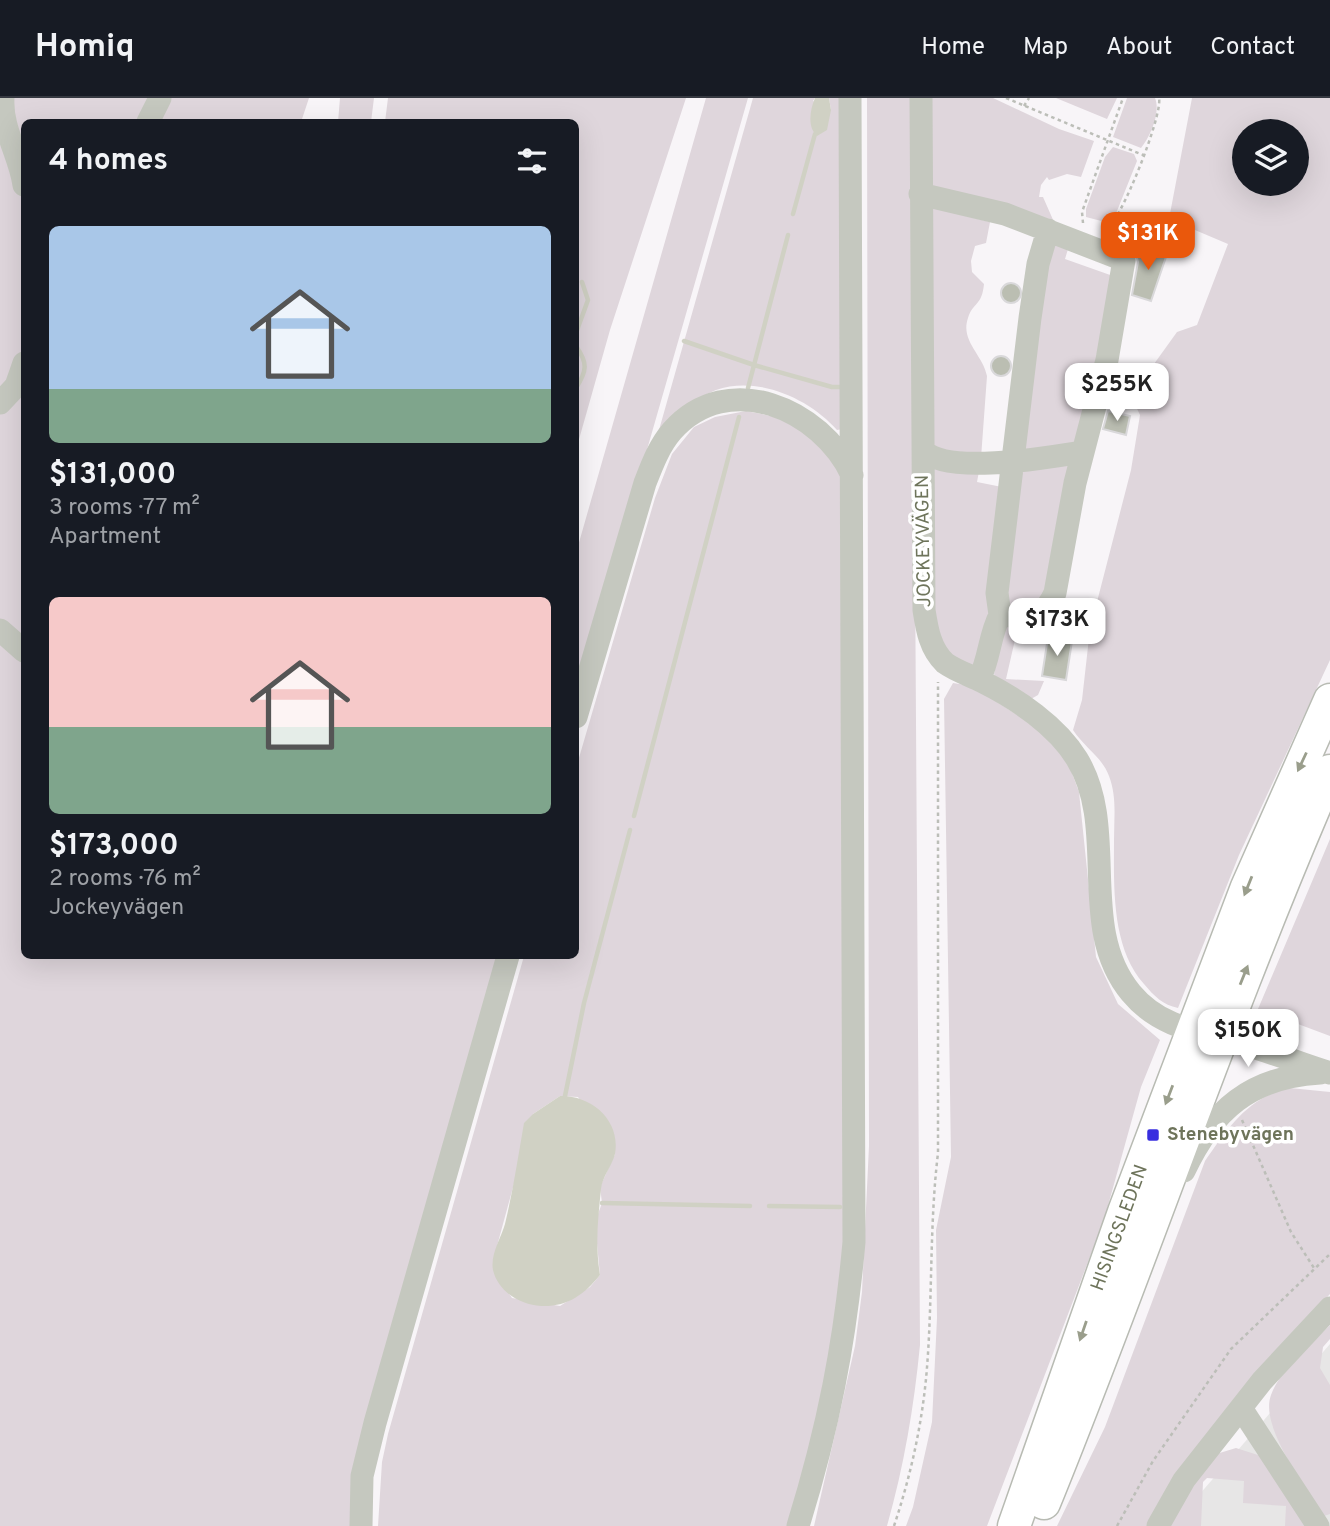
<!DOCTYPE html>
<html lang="en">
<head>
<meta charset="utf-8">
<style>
	body { margin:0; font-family:Overpass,sans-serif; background:#242831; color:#f1f3f6; height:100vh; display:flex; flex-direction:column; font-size:26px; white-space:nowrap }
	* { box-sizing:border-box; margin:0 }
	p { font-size:23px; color:#9ea1a6 }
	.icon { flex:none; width:38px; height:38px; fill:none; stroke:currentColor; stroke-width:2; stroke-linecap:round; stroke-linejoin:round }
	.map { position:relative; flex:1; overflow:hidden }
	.drawer { position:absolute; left:21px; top:21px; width:558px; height:840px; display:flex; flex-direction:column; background:#171b24; border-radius:10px; box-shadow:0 7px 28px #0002 }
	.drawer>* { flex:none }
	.controls { position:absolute; left:1232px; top:21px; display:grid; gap:14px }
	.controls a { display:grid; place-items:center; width:77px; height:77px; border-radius:50%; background:#171b24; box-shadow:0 7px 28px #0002; font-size:35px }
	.price { position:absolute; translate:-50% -60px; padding:0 16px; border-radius:14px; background:#fff; color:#222; font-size:23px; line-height:46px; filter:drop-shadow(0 2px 4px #0008) }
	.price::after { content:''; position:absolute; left:50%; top:42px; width:21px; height:16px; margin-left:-10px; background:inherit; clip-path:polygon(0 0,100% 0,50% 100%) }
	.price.current { background:#ea580c; color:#fff }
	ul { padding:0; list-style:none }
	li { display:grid; align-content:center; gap:14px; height:371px; padding:0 28px }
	li span { display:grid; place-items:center; height:217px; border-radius:10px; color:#555 }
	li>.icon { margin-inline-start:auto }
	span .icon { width:126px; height:126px; fill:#fffc; stroke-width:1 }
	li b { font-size:30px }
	h2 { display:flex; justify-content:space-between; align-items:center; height:84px; padding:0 28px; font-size:30px }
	header { display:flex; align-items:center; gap:42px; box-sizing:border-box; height:98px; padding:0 35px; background:#171b24; border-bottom:2px solid #363941 }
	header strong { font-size:33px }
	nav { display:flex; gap:38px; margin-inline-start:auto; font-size:24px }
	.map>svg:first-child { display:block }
</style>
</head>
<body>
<header>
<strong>Homiq</strong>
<nav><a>Home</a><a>Map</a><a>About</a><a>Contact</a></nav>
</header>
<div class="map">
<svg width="1330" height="1428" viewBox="0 0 1330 1428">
	<rect width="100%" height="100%" fill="#f8f5f8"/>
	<path fill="#e7e6e6" d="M 1330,1246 L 1330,1428 L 1172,1428 Z"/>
	<path fill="#dfd6dc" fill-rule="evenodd" d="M 0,0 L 309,0 L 301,24 L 24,24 L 24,858 L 504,858 L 355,1428 L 0,1428 Z
		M 340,0 L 374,0 L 371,24 L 338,24 Z
		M 388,0 L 686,0 L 610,232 L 576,352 L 576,24 L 385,24 Z
		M 706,0 L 748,0 L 576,599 L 576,455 Z
		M 753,0 L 815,0 L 813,3 L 831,12 L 829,0 L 842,0 L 843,331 L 837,332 C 810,301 758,277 716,292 C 693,301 676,316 659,332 Z
		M 867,0 L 912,0 L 920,1247 C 914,1309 904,1368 887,1428 L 814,1428 L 855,1248 L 862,1194 L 869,1048 Z
		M 930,0 L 993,0 L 1059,31 L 1094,43 L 1081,79 L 1067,76 L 1049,82 L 1047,79 L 1041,87 L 1039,99 L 1043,99 L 1054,124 L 932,88 Z
		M 1056,0 L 1117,0 L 1107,21 Z
		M 1127,0 L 1155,0 C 1161,15 1150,39 1141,50 L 1113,39 Z
		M 1192,0 L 1330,0 L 1330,562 L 1239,757 L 1178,910 C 1163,907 1154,898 1144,886 C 1111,849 1114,788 1114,742 C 1114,720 1117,699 1109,678 C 1102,659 1084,649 1073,632 L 1082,602 L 1090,531 L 1131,372 L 1140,317 L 1131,298 L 1177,234 L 1197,227 L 1228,146 L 1169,121 ZM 1244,33 L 1297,33 L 1297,86 L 1244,86 Z
		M 1113,49 L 1134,56 L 1137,63 L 1115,118 L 1109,125 L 1086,119 L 1086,111 L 1105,59 Z
		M 934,110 L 990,124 L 986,145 L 975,148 L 971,163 L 972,174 L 984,186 C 982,208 973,204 968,220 C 960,243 983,257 987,278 L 981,360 L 932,352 L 931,112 Z
		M 1055,146 L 1068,151 L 1065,161 L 1113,178 L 1078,348 L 1026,357 L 1025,319 L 1032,227 Z
		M 746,313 L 791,322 L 845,371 L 852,1057 L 834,1265 L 788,1428 L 378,1428 L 382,1364 L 388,1336 L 524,858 L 576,858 L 576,670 L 655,400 L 672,356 L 694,329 L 715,319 ZM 560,998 L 578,999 L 615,1056 L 600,1089 L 602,1105 L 595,1124 L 600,1177 L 590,1189 L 560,1208 L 512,1200 L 505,1189 L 497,1148 L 533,1016 Z
		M 1071,360 L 1047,493 L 1038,509 L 1012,512 L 1002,501 L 1019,369 Z
		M 930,368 L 980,368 L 977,384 L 1007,390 L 993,493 L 979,563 L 972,568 L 961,568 L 932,534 Z
		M 1002,527 L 1032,529 L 1032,537 L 1017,533 L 1006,581 L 1044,583 L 1038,597 L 1031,601 L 996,581 L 994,576 Z
		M 953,585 L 972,588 L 1050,638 L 1069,667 L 1079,694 L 1096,859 L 1118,906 L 1160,942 L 1141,989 L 1104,1122 L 987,1428 L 906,1428 L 913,1409 L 932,1324 L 937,1220 L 936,1132 L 951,1059 L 944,601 Z
		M 1330,741 L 1330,938 L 1258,911 Z
		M 1290,990 L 1330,994 L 1330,1196 C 1258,1272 1199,1335 1149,1428 L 1057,1428 L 1105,1329 L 1205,1063 C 1228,1030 1249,998 1290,990 Z
		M 1330,1227 L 1330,1241 L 1323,1249 L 1320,1270 L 1330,1287 L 1330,1416 L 1324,1418 C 1307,1391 1259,1329 1271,1297 C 1282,1269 1309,1248 1330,1227 Z
		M 1236,1350 L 1261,1358 L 1309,1428 L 1285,1428 L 1286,1408 L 1243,1405 L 1244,1383 L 1207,1380 L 1203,1384 L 1201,1428 L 1163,1428 L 1213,1357 Z"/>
	<path fill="#d0d1c4" d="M 815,0 L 829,0 L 831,12 L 827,32 L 817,38 C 807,29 810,12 815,0 Z
		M 560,998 C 591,997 621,1022 615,1056 C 612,1068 602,1079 601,1091 C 598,1121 595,1146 600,1177 C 584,1197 567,1209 541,1208 C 521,1207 498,1194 493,1172 C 490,1157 501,1140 505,1126 C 513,1093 518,1059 524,1025 L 533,1016 Z"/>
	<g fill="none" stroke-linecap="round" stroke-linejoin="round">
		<path stroke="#d0d1c4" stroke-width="4.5" d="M 793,116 L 815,36
			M 576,235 L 588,202 L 582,184
			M 684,243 L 754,267 L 832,289 L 844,289
			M 576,248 C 588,265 587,273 576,290
			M 748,290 L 788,137
			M 634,718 L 739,319
			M 565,998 L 584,905 L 630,732
			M 602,1105 L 750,1108
			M 769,1108 L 840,1109"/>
	</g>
	<path fill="#bbbeb2" stroke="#d9d8da" stroke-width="2" d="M 1137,146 L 1167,156 L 1151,203 L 1132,197 L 1138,164 L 1135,153 Z
		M1001 195a10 10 0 1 1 20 0a10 10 0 1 1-20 0Z
		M991 268a10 10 0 1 1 20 0a10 10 0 1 1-20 0Z
		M 1108,313 L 1130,318 L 1126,337 L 1103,331 Z
		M 1048,539 L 1072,543 L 1066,582 L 1042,578 Z"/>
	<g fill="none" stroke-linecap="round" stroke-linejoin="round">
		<defs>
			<path id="highway" d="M 1044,1405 C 1143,1162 1225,913 1330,673
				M 1014,1428 L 1124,1114 L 1247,789 L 1330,602"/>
		</defs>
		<use href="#highway" stroke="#b8bbb3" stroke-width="35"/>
		<path stroke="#bcbeb8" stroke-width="2.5" stroke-dasharray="3.5 3.5" stroke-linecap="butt" d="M 1006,0 L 1143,57
			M 1024,8 L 1029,0
			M 1083,125 L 1082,114 L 1123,0
			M 1105,133 C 1120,126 1163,17 1159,0
			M 1242,1022 L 1291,1134 L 1314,1170
			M 894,1428 C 910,1380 921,1331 926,1281 C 933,1206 929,1130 938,1055 L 938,584
			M 1117,1428 L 1153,1363 L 1231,1251 L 1330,1156"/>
		<path stroke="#c5c8bf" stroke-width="23" d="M 3,0 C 1,31 20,57 24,87
			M 921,0 L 924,512 C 927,531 930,551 945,565 C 956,573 972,578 983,584 C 1017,601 1057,628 1077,661 C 1120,731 1076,829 1131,895 C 1159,929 1199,934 1239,945 C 1270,954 1300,965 1330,975
			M 148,24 L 160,0
			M 920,96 L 1005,116 L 1124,162 L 1107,262 L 1075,385 L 1055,495 C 1042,524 1028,519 1000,517 C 989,538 990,560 979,582
			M 0,305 L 16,288 L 24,265
			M 923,352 C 947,378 1049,359 1082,354
			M 1000,517 L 997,495 L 1030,220 L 1038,166 L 1048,132
			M 0,532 L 24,553
			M 576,619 L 645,385 C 652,367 659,348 672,333 C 728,270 821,311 852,377
			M 1184,1073 C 1213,1011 1251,979 1320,975
			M 1241,1310 L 1318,1428
			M 361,1428 L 362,1378 L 375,1325 L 508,858
			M 798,1428 C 828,1331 845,1245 854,1144 L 850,0
			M 1158,1428 L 1184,1382 L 1262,1283 L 1330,1210"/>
		<use href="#highway" stroke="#fff" stroke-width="32"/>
	</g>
	<defs><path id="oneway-solid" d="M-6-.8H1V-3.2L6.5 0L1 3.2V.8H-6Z" transform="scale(1.75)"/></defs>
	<g fill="#9a9e8c">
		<use href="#oneway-solid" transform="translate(1302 664) rotate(115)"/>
		<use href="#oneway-solid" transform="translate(1248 788) rotate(112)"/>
		<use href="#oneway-solid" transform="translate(1244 877) rotate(-68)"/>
		<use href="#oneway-solid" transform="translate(1169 997) rotate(111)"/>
		<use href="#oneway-solid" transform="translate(1083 1233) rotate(109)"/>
	</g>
	<rect fill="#382edf" stroke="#fff" stroke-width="2.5" x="1146" y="1030" width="14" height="14" rx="3.5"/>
	<g text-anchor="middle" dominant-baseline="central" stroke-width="7" stroke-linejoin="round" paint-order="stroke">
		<g font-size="19" fill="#6e745b" stroke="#fff">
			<text transform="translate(924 443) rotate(-91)">JOCKEYVÄGEN</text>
			<text transform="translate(1120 1130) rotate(-70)">HISINGSLEDEN</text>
		</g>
		<g font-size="19" font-weight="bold" fill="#6e745b" stroke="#fff" text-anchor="start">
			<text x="1167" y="1037">Stenebyvägen</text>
		</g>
	</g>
</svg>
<div class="controls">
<a><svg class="icon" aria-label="layers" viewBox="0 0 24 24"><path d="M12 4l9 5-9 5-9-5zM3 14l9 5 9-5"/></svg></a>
</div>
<b class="price current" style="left:1148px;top:174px">$131K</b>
<b class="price" style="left:1117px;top:325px">$255K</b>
<b class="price" style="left:1057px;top:560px">$173K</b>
<b class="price" style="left:1248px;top:971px">$150K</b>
<section class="drawer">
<h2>4 homes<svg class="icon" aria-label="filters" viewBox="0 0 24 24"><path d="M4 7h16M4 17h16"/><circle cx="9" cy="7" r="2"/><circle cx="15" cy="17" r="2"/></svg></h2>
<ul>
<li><span style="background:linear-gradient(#a9c7e8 75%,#7fa58c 0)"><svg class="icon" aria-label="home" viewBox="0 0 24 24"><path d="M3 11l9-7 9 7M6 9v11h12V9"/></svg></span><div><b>$131,000</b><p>3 rooms · 77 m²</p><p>Apartment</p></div></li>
<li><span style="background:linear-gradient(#f6c9c9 60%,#7fa58c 0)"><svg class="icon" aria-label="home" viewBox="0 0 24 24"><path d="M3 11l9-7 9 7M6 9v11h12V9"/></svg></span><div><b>$173,000</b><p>2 rooms · 76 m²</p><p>Jockeyvägen</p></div></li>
</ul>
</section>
</div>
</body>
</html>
